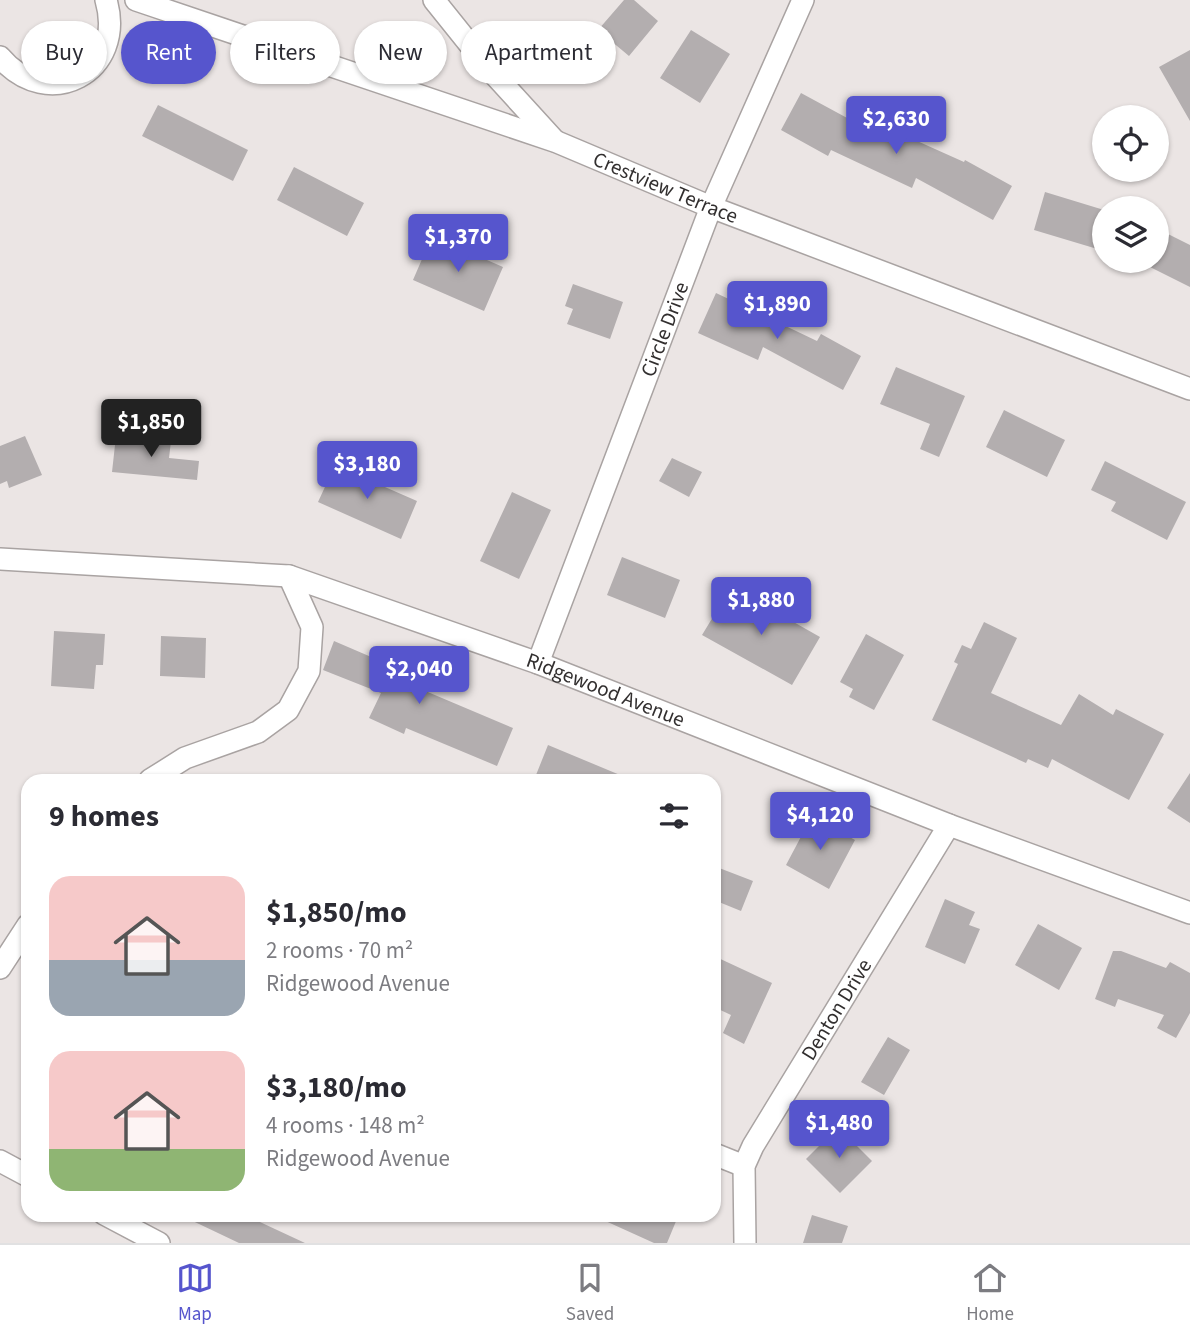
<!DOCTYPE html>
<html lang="en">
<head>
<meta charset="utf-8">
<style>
	body { margin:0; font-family:"Source Sans 3",sans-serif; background:#f7f7f7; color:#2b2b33; height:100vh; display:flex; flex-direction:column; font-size:26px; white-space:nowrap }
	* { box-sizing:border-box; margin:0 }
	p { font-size:23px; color:#7c7c81 }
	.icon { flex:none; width:38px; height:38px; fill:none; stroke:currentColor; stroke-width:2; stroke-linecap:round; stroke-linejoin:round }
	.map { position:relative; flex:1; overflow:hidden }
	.sheet { position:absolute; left:21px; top:774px; width:700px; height:448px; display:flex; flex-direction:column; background:#fff; border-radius:21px; box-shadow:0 2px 5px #0004 }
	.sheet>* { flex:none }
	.guide { position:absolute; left:21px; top:21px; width:700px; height:63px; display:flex; gap:14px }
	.fabs { position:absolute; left:1092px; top:105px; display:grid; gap:14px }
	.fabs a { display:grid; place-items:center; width:77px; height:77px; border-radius:50%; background:#fff; box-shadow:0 2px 5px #0004; font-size:35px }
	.price { position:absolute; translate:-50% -60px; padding:0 16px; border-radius:7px; background:#5655cd; color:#fff; font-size:23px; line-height:46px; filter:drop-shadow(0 2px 4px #0008) }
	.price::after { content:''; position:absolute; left:50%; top:42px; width:21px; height:16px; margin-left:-10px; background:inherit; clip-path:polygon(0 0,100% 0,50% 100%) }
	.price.on { background:#222; color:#fff }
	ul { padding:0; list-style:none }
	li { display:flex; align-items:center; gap:21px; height:175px; padding:0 28px }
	li span { display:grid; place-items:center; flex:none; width:196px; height:140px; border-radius:21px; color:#555 }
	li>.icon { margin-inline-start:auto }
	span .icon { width:84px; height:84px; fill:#fffc; stroke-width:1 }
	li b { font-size:30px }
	h2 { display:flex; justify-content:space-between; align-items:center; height:84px; padding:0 28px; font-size:30px }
	.tag { padding:0 24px; border-radius:32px; background:#fff; box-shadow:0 2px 5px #0004; font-size:24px; line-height:63px }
	.tag.on { background:#5655cd; color:#fff }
	.tab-bar { display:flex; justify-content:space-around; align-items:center; height:98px; border-top:2px solid #e1e1e2; background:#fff; font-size:19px; color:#7c7c81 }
	.tab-bar a { display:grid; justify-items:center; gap:4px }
	.tab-bar .on { color:#5655cd }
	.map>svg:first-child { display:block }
</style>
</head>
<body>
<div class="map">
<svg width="1190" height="1243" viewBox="0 0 1190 1243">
	<rect width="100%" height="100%" fill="#ebe5e4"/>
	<path fill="#b3aeaf" d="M 624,0 L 634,0 L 658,21 L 629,56 L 598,30 Z
		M 691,30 L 730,54 L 700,103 L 660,78 Z
		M 1190,50 L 1190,121 L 1159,67 Z
		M 801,93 L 873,132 L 877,123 L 964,162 L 965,160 L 1012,186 L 993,220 L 916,178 L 912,188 L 831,150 L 828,156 L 781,130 Z
		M 158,105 L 248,150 L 233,181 L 142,136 Z
		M 294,167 L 364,203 L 347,236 L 277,200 Z
		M 1045,192 L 1104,210 L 1104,251 L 1034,230 Z
		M 1164,232 L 1190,245 L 1190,287 L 1148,266 L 1150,261 L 1157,261 L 1157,247 Z
		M 432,236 L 503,267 L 484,311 L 413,280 Z
		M 573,284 L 623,302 L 610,339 L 567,324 L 573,309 L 565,306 Z
		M 716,293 L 817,341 L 821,334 L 861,356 L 843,390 L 763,347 L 758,360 L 698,333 Z
		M 896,367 L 965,396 L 939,457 L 920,449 L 930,424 L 880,404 Z
		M 1004,410 L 1065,440 L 1047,477 L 986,447 Z
		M 25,436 L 42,475 L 9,488 L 7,481 L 0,484 L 0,446 Z
		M 116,436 L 171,441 L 169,458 L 199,461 L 197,480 L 112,472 Z
		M 672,458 L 702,472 L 689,497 L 659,481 Z
		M 1105,461 L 1186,502 L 1167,540 L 1111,511 L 1116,502 L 1091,490 Z
		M 336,463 L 364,475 L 362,477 L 417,501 L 401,539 L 318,502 Z
		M 512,492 L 551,510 L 519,579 L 480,561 Z
		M 622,557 L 680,580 L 665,618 L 607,595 Z
		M 730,589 L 781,620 L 783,616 L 820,637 L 792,685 L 702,635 Z
		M 984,622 L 1017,638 L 991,693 L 1061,725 L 1079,694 L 1113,715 L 1116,709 L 1164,734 L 1129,800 L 1052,759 L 1048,768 L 1028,759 L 1026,763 L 932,720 L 958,664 L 954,662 L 962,645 L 971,649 Z
		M 54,631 L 105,634 L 103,665 L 96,665 L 94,689 L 51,686 Z
		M 866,634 L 904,655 L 874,710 L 849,697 L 853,689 L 840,682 Z
		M 161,636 L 206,638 L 205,678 L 160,676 Z
		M 334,641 L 427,681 L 423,690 L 513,728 L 497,766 L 406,728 L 404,734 L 369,718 L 381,693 L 323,670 Z
		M 548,745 L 632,780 L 534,780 Z
		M 1190,773 L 1190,823 L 1167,808 Z
		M 812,816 L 855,840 L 829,889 L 786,865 Z
		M 714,866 L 753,881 L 741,911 L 714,900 Z
		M 945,899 L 975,912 L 969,925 L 980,929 L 965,964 L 925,947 Z
		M 1038,924 L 1082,948 L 1059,990 L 1015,965 Z
		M 1113,951 L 1121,951 L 1166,968 L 1170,962 L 1190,973 L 1190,1013 L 1176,1038 L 1157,1028 L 1164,1015 L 1118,999 L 1115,1007 L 1095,999 Z
		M 714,956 L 772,983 L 744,1044 L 723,1033 L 731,1015 L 714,1007 Z
		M 888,1037 L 910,1050 L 884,1095 L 861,1082 Z
		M 838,1127 L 872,1161 L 840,1193 L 806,1159 Z
		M 178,1214 L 243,1214 L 305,1243 L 239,1243 Z
		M 590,1214 L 679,1214 L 667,1243 L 654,1243 Z
		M 812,1215 L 848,1226 L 842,1243 L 803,1243 Z"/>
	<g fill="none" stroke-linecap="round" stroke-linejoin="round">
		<defs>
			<g id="minor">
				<path id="s1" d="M 136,0 L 557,142 L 711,207 L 1190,389"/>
				<path d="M 434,0 L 491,71 L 555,141"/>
				<path d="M 0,57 C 48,114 127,72 106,0"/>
				<path id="s2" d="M 0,559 L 289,576 L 538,663 L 949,825 L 1190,913"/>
				<path id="s3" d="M 538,663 L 711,207 L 803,0"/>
				<path d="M 150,780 L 185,758 L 258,732 L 288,710 L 309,671 L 312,627 L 289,576"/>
				<path d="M 0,968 L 28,925"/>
				<path d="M 714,1154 L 744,1166"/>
				<path d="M 0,1161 L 28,1176"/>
				<path d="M 104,1214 L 159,1243"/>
				<path id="s4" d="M 745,1243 L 744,1166 L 753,1146 L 949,825"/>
			</g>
		</defs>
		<use href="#minor" stroke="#a9a3a2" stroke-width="24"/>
		<use href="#minor" stroke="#fff" stroke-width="21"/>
	</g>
	<g text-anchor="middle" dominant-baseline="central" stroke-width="6" stroke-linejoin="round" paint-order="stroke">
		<g font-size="21" fill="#322f2f" stroke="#f8f2f1">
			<text stroke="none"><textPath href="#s1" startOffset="562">Crestview Terrace</textPath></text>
			<text stroke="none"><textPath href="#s3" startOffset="357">Circle Drive</textPath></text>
			<text stroke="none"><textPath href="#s2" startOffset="626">Ridgewood Avenue</textPath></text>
			<text stroke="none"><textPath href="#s4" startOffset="259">Denton Drive</textPath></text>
		</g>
	</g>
</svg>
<div class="fabs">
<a><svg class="icon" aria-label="locate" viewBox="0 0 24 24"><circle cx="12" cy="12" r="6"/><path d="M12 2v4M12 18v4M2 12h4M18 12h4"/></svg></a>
<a><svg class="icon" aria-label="layers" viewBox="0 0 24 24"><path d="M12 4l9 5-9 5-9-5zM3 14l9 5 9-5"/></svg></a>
</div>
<b class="price" style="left:896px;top:156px">$2,630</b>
<b class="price" style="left:458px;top:274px">$1,370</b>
<b class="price" style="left:777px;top:341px">$1,890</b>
<b class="price on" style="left:151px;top:459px">$1,850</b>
<b class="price" style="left:367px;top:501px">$3,180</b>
<b class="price" style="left:761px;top:637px">$1,880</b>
<b class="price" style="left:419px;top:706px">$2,040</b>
<b class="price" style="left:820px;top:852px">$4,120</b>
<b class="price" style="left:839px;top:1160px">$1,480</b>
<div class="guide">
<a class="tag">Buy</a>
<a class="tag on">Rent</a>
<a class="tag">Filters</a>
<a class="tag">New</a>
<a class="tag">Apartment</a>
</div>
<section class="sheet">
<h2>9 homes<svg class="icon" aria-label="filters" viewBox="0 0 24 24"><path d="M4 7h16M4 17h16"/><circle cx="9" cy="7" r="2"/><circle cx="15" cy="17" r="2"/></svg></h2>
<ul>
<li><span style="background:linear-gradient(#f6c9c9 60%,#9aa5b1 0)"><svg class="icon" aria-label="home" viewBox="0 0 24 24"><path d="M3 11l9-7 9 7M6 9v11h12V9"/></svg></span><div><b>$1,850/mo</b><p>2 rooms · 70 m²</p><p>Ridgewood Avenue</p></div></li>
<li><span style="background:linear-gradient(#f6c9c9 70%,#8fb573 0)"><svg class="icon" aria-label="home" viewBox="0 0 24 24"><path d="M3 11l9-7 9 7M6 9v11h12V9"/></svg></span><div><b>$3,180/mo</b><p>4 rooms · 148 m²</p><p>Ridgewood Avenue</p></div></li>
</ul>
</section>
</div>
<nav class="tab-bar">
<a class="on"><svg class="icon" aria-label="map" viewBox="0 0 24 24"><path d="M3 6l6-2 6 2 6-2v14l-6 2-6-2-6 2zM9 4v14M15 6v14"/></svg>Map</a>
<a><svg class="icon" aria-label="saved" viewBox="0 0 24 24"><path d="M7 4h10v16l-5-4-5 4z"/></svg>Saved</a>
<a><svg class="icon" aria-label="home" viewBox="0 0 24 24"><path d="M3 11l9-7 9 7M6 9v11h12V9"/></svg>Home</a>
</nav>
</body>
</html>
